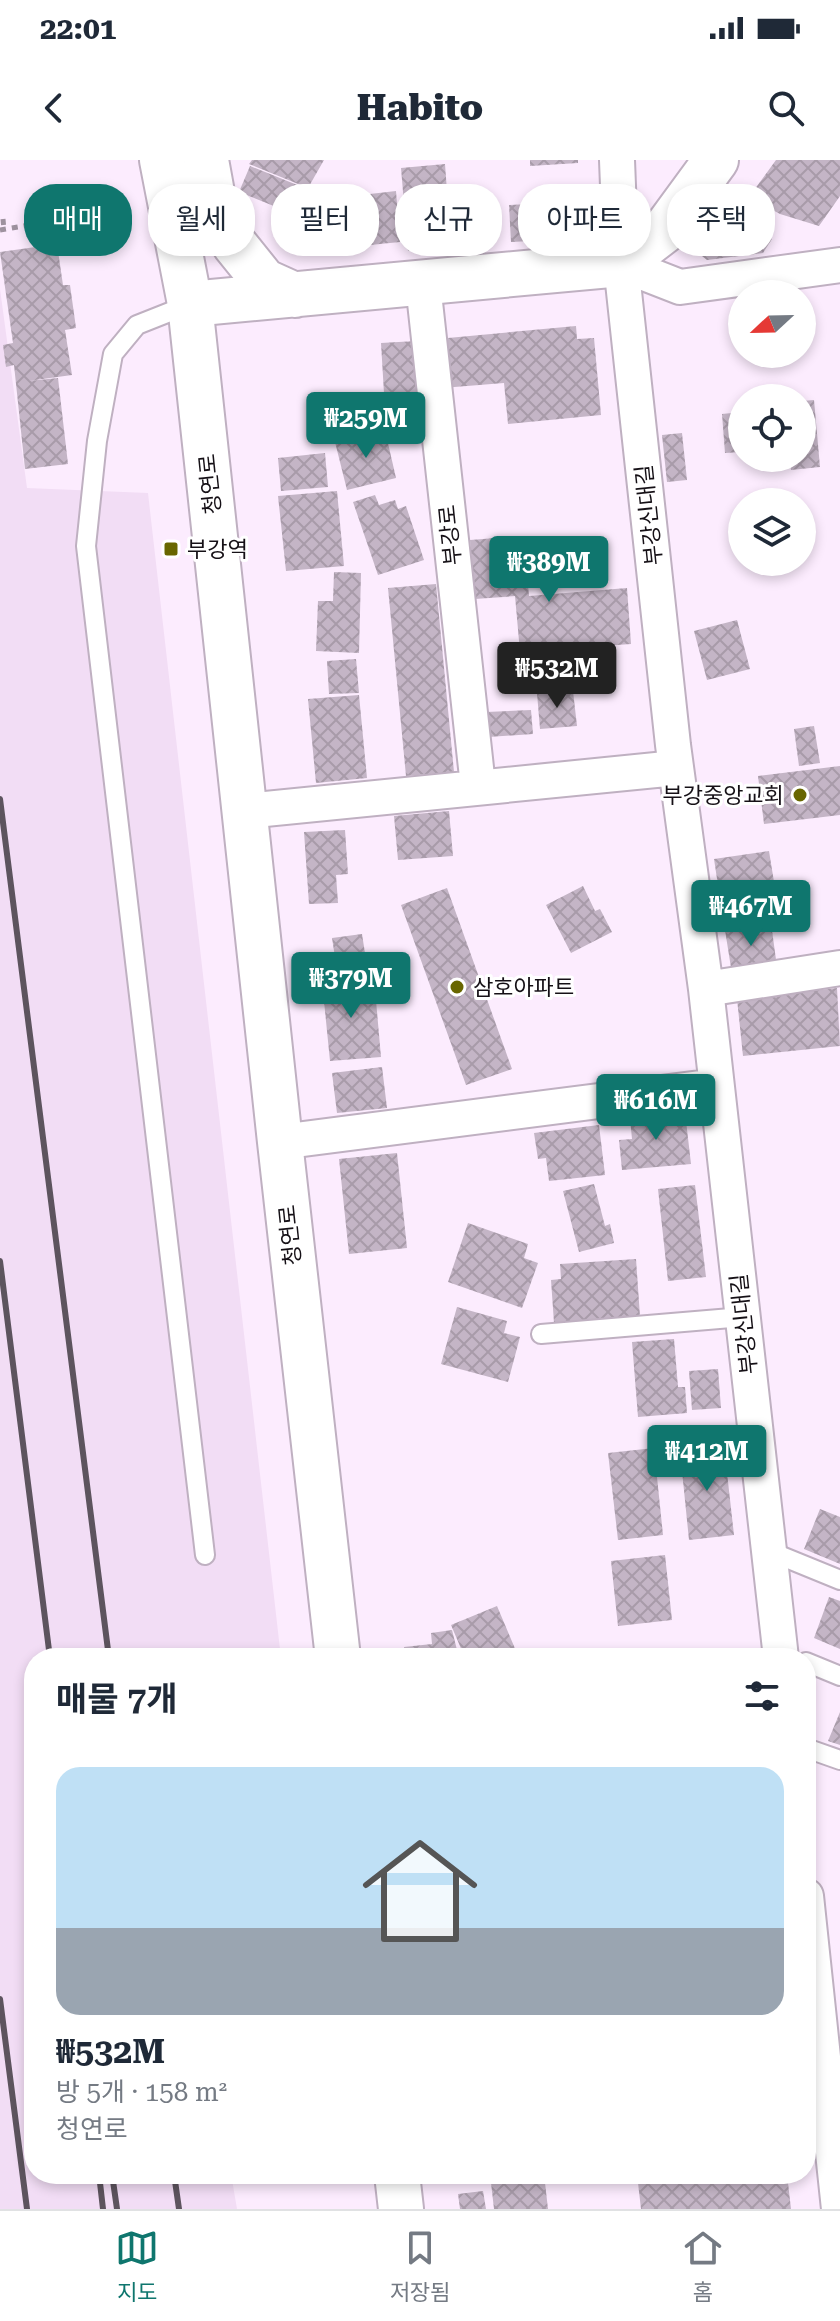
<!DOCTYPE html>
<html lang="ko">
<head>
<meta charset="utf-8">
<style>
	body { margin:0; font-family:"Roboto Serif","Noto Sans KR",serif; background:#f2f2f3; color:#1f2937; height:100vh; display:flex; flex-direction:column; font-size:30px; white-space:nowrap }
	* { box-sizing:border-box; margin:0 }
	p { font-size:26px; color:#747a83 }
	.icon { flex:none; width:44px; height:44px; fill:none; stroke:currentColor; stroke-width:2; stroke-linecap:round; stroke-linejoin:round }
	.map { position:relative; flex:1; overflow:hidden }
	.drawer { position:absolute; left:24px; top:1488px; width:792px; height:536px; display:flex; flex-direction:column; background:#fff; border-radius:32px; box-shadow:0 4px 12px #0003 }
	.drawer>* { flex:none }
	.top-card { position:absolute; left:24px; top:24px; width:792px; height:72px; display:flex; gap:16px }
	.needle { width:52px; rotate:248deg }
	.fabs { position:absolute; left:728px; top:120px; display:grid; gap:16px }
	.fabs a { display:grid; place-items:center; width:88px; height:88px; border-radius:50%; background:#fff; box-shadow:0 4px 12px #0003; font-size:40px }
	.price { position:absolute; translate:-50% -68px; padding:0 18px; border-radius:8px; background:#0f766e; color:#fff; font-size:26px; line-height:52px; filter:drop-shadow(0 2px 4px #0008) }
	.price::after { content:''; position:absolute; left:50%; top:48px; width:24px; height:18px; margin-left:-12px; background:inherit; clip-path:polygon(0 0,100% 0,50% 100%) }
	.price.on { background:#222; color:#fff }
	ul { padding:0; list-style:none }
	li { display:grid; align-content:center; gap:16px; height:424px; padding:0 32px }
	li+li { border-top:2px solid #e0e1e3 }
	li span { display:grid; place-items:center; height:248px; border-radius:24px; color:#555 }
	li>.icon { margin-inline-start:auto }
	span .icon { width:144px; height:144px; fill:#fffc; stroke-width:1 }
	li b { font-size:34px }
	h2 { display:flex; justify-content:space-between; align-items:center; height:96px; padding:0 32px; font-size:34px }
	.pill { padding:0 28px; border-radius:32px; background:#fff; box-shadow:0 4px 12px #0003; font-size:28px; line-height:72px }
	.pill.on { background:#0f766e; color:#fff }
	.status { display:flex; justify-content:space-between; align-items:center; height:56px; padding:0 40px; background:#fff; direction:ltr }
	.status svg { height:22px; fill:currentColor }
	header { display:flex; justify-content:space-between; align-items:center; height:104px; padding:0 32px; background:#fff; font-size:36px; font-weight:800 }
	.tab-bar { display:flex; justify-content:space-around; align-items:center; height:112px; border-top:2px solid #e0e1e3; background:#fff; font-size:22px; color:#747a83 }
	.tab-bar a { display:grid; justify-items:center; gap:4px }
	.tab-bar .on { color:#0f766e }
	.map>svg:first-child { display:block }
</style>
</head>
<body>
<div class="status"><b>22:01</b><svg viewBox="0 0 49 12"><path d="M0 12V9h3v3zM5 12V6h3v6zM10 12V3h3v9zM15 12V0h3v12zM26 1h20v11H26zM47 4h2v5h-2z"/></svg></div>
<header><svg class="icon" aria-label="back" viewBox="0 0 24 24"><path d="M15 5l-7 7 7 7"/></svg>Habito<svg class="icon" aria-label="search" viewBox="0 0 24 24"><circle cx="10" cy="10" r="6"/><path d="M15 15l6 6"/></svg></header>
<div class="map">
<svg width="840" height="2049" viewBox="0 0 840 2049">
	<defs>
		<pattern id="building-cross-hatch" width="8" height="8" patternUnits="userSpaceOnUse" patternTransform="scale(2)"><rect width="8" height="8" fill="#c4b5c6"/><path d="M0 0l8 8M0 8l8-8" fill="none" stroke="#a89ba9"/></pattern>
	</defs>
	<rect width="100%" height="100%" fill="#fcecfe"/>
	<path fill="#f2ddf5" d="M 0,129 L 27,328 L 148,333 L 281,1498 L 34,1498 L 34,2014 L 231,2014 L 237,2049 L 0,2049 Z"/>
	<path fill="url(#building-cross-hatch)" d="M 252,0 L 324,0 L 308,28 L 249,4 Z
		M 530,0 L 578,0 L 578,3 L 530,6 Z
		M 776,0 L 840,0 L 840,36 L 819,66 L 780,54 L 749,37 Z
		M 445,4 L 448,45 L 491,42 L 495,83 L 408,91 L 401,8 Z
		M 250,6 L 312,31 L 301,57 L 239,32 Z
		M 396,31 L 400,82 L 340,88 L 335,38 Z
		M 594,41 L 596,63 L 571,79 L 511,82 L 509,45 Z
		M 731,50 L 772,79 L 763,93 L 707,100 L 697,92 Z
		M 57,84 L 63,125 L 70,125 L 76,168 L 65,170 L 72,215 L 28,221 L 58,218 L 68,304 L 25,309 L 14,205 L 6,207 L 3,185 L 13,183 L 0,92 Z
		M 576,166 L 577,179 L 594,178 L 601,255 L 508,264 L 504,223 L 442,228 L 437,179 Z
		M 416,181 L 421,248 L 385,250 L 381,183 Z
		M 814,240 L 820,307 L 791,310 L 790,298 L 802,298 L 802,241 Z
		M 742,252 L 742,292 L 725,293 L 722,254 Z
		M 385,270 L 396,318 L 347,330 L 335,282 Z
		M 682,273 L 687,320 L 667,322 L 662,275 Z
		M 325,293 L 328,327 L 281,331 L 278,298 Z
		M 337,331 L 344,406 L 286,411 L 278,336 Z
		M 375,335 L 379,345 L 395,340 L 398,349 L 406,346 L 424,400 L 378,415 L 353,342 Z
		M 509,377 L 510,392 L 525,391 L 529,436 L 627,428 L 631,484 L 520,492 L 515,436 L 475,439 L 470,380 Z
		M 334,412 L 361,413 L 359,493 L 316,491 L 318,441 L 333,441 Z
		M 436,424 L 454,612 L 406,616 L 388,428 Z
		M 737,460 L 750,509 L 707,520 L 694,471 Z
		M 356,499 L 359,533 L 329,534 L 327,501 Z
		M 573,531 L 577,566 L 540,569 L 537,533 Z
		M 359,535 L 367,618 L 316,623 L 308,539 Z
		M 531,550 L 533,574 L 488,577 L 486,552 Z
		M 814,566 L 820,603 L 799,606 L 794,569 Z
		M 840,606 L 840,655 L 764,664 L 758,616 Z
		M 449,651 L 453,696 L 398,700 L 394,656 Z
		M 345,670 L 348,714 L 336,715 L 338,743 L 309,744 L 304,672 Z
		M 769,691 L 775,728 L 782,727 L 787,756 L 724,765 L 714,699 Z
		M 583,726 L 595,751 L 600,749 L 612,772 L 571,793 L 546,745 Z
		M 447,728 L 512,909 L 466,925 L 401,745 Z
		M 771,763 L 777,807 L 732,814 L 725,770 Z
		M 362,774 L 367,806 L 337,810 L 332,778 Z
		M 361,818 L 362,830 L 375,829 L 381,897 L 330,901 L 322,821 Z
		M 837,828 L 840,886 L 743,896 L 737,839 Z
		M 382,907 L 387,948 L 337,953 L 332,913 Z
		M 685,952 L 691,1004 L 622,1010 L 619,980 L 632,979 L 630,958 Z
		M 599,965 L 605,1015 L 549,1021 L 546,998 L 538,999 L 534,973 Z
		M 397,993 L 407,1088 L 349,1094 L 339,999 Z
		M 594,1024 L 605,1066 L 610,1064 L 614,1083 L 579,1092 L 563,1031 Z
		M 695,1025 L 706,1117 L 668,1121 L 658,1029 Z
		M 468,1063 L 528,1084 L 524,1098 L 538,1103 L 522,1148 L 448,1122 Z
		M 636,1099 L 640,1156 L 554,1163 L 551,1120 L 561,1119 L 560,1104 Z
		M 457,1147 L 507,1161 L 504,1173 L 520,1177 L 508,1222 L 441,1204 Z
		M 674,1179 L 678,1227 L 685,1227 L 687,1253 L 638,1257 L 632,1182 Z
		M 718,1209 L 721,1248 L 692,1250 L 689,1211 Z
		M 724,1286 L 734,1375 L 689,1380 L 680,1291 Z
		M 654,1288 L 663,1375 L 618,1380 L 608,1293 Z
		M 820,1349 L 840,1357 L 840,1404 L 804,1389 Z
		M 665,1395 L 672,1460 L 618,1466 L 611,1401 Z
		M 829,1437 L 840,1441 L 840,1489 L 814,1478 Z
		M 497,1446 L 519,1498 L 465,1498 L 451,1465 Z
		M 452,1470 L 459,1498 L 405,1498 L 404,1487 L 432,1484 L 431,1473 Z
		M 840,1552 L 840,1585 L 828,1581 Z
		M 490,2014 L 544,2014 L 548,2049 L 494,2049 Z
		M 637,2014 L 787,2014 L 791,2049 L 641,2049 Z
		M 483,2031 L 486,2049 L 460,2049 L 458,2034 Z"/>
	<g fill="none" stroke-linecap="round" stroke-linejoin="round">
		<defs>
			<path id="service" d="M 190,144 L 137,165 L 113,194 L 97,281 L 86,386 L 205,1395
				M 541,1174 L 743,1157
				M 769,1391 L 840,1420
				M 806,1502 L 840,1516
				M 806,1588 L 840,1600"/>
			<path id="minor" d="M 617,0 L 621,104 L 673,585 L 706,829 L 781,1498
				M 621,104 L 680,127 L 840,105
				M 423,124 L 478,626
				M 245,651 L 676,608
				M 706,829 L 840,808
				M 280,982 L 716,926
				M 806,1736 L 839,2049"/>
			<path id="tertiary" d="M 206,0 L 216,55 L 235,85 L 264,121 L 295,135
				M 190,144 L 621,104 L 664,71 L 716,0"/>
			<path id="secondary" d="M 162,0 L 190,144 L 280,982 L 338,1498
				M 397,2014 L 401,2049"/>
		</defs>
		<use href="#service" stroke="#bfb0c1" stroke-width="22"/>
		<use href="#minor" stroke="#bfb0c1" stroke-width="38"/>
		<use href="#tertiary" stroke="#bfb0c1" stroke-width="48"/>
		<use href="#secondary" stroke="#bfb0c1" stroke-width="48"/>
		<path stroke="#9e929f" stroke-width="5" stroke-dasharray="6 6" stroke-linecap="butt" d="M 3,59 L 4,70
			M 0,70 L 128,48"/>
		<use href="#service" stroke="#fff" stroke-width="18"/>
		<use href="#minor" stroke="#fff" stroke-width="34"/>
		<use href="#tertiary" stroke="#fff" stroke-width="44"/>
		<use href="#secondary" stroke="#fff" stroke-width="44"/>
		<path stroke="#5d545e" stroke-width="6" d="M 0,639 L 109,1498
			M 0,1101 L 50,1498
			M 0,1839 L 27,2049
			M 99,2014 L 103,2049
			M 112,2014 L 117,2049
			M 174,2014 L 179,2049"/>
	</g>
	<g fill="#686600" stroke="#fff" stroke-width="3">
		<rect x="163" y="381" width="16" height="16" rx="4"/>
		<circle cx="800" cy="635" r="8"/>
		<circle cx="457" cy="827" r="8"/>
	</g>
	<g text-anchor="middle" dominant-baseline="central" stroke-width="6" stroke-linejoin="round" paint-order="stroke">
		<g font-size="22" fill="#151016" stroke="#fff">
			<text transform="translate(210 324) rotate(-96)">청연로</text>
			<text transform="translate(649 355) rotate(-96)">부강신대길</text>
			<text transform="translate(450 375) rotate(-96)">부강로</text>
			<text transform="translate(290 1075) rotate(-96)">청연로</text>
			<text transform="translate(744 1164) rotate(-96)">부강신대길</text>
		</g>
		<g font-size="22" fill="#151016" stroke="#fff" text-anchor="start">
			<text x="187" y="389">부강역</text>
			<text x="784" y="635" text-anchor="end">부강중앙교회</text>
			<text x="473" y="827">삼호아파트</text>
		</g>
	</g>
</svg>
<div class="fabs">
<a><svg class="needle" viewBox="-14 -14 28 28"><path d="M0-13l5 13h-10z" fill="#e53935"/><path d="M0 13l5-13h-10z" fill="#747a83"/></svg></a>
<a><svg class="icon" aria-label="locate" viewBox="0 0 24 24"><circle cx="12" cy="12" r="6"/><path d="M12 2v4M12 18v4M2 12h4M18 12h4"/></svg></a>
<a><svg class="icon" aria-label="layers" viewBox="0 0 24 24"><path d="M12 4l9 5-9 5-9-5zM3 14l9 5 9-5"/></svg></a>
</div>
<b class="price" style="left:366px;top:300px">₩259M</b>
<b class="price" style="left:549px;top:444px">₩389M</b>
<b class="price on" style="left:557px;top:550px">₩532M</b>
<b class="price" style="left:751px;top:788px">₩467M</b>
<b class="price" style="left:351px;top:860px">₩379M</b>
<b class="price" style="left:656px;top:982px">₩616M</b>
<b class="price" style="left:707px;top:1333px">₩412M</b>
<div class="top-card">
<a class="pill on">매매</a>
<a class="pill">월세</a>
<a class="pill">필터</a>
<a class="pill">신규</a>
<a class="pill">아파트</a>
<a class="pill">주택</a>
</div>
<section class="drawer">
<h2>매물 7개<svg class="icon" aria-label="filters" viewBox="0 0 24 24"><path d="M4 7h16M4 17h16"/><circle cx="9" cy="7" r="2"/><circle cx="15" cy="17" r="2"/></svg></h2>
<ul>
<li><span style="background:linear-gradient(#bfe0f5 65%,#9aa5b1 0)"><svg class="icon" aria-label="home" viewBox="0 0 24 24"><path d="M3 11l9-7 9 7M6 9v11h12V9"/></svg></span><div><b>₩532M</b><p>방 5개 · 158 m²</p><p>청연로</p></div></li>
</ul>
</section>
</div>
<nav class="tab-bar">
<a class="on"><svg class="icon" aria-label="map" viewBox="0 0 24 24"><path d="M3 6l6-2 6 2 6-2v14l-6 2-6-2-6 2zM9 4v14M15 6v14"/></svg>지도</a>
<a><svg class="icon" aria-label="saved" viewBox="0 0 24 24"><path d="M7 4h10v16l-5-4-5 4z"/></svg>저장됨</a>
<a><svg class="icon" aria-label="home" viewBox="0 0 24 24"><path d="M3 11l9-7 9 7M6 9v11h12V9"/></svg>홈</a>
</nav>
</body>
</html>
